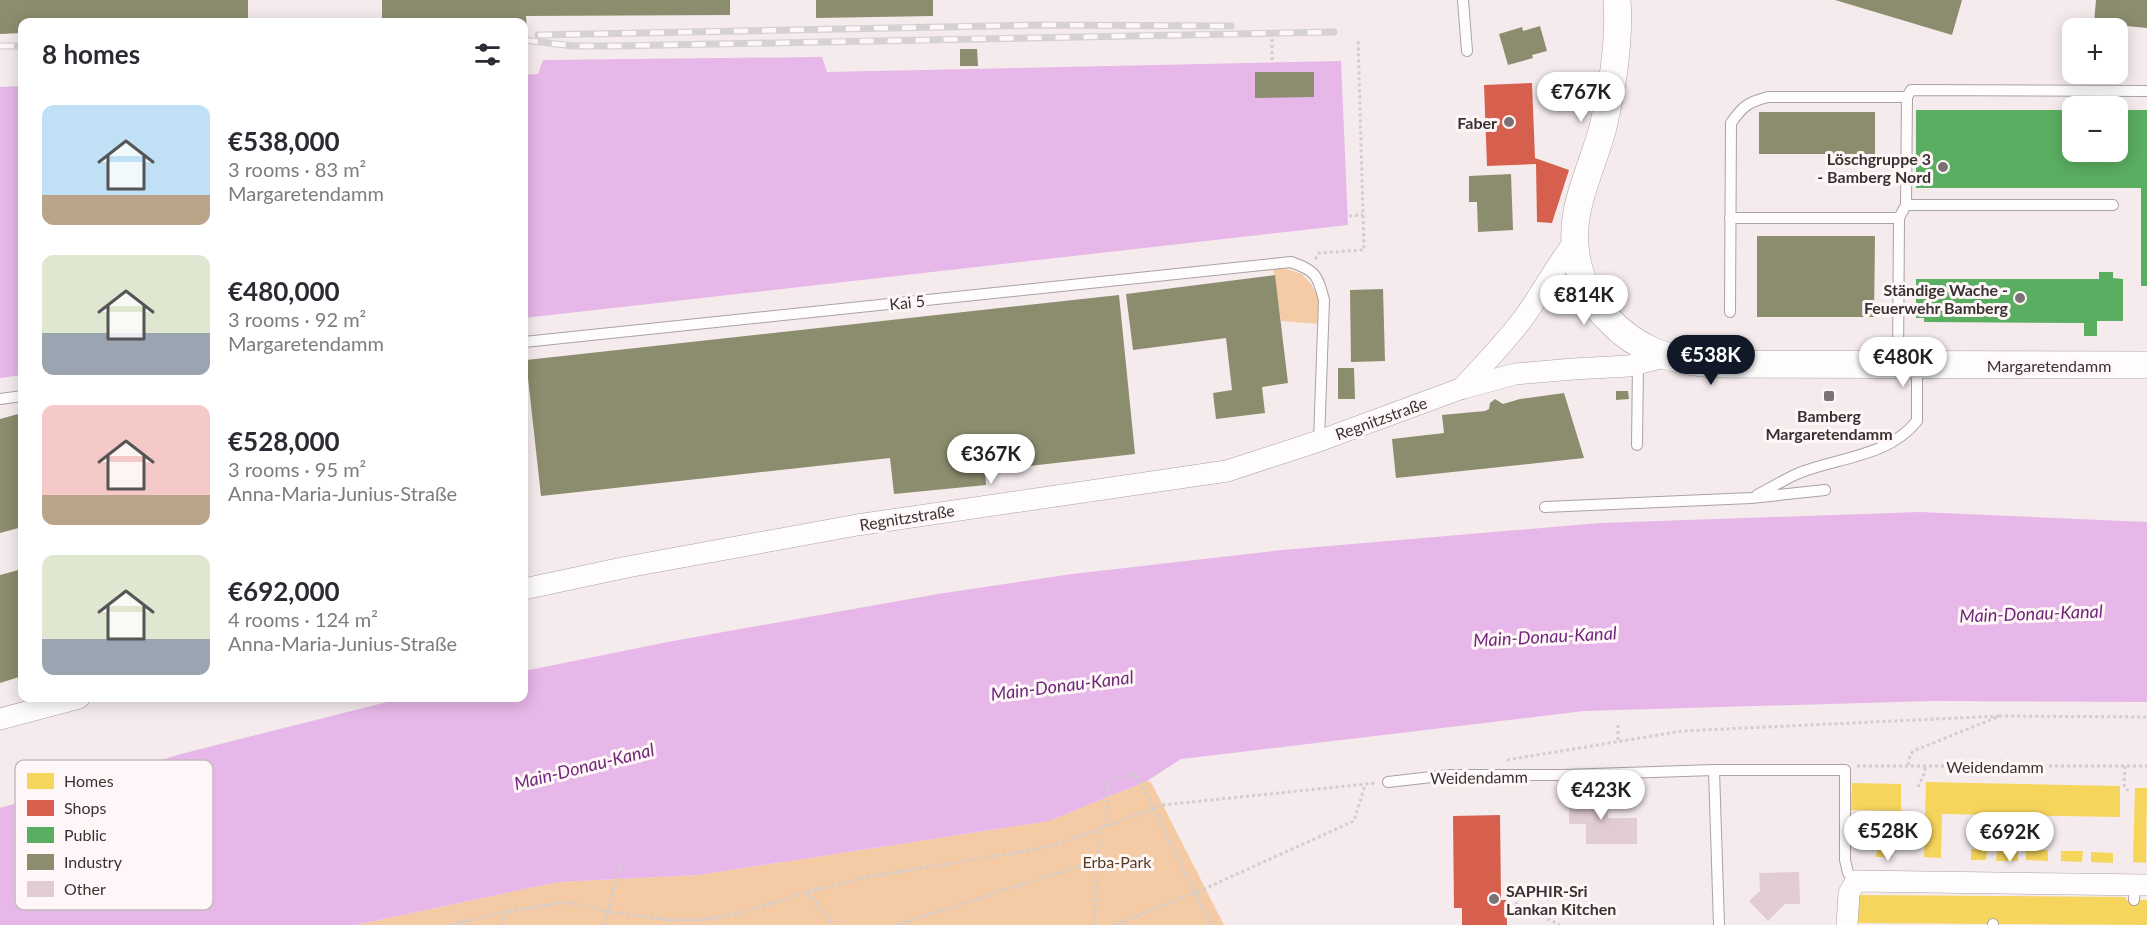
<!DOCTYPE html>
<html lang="en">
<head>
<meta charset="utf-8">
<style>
	body { margin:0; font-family:Lato,sans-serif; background:#f2f2f3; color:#2b2b33; height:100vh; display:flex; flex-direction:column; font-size:22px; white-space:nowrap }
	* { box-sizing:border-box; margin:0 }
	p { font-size:20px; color:#7c7c81 }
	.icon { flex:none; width:33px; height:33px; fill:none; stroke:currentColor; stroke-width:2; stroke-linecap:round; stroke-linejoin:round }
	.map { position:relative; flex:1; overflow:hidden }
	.side { position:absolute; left:18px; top:18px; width:510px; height:684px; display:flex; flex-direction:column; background:#fff; border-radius:12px; box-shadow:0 3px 15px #0003 }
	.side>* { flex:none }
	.buttons { position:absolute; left:2062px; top:18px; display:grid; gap:12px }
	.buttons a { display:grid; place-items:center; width:66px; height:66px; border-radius:12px; background:#fff; box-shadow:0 3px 15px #0003; font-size:30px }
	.price { position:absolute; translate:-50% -51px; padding:0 14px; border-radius:21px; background:#fff; color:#222; font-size:20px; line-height:39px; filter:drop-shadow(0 2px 3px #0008) }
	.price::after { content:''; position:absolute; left:50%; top:36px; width:18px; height:14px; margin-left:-9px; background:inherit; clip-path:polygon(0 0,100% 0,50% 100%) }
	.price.on { background:#111827; color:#fff }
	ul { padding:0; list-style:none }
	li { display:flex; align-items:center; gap:18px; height:150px; padding:0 24px }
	li span { display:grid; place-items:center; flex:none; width:168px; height:120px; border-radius:12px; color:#555 }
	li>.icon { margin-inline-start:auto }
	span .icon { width:72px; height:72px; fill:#fffc; stroke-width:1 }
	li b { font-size:26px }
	h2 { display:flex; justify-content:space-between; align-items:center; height:72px; padding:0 24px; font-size:26px }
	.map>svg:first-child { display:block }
</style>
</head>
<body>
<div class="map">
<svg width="2147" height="925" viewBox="0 0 2147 925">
	<rect width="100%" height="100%" fill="#f5ebec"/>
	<path fill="#f5cba6" d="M 1273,268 L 1287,269 L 1302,274 L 1311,284 L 1320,301 L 1319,324 L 1281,321 Z
		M 1147,781 L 1151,782 L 1224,925 L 355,925 L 558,882 L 698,875 L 1049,821 Z"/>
	<path fill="#e6b7e8" d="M 822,57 L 827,72 L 1341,61 L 1348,225 L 524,318 L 524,75 L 538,74 L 543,60 Z
		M 22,86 L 22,375 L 0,378 L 0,87 Z
		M 1920,512 L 2147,522 L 2147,702 L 1932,701 L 1584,711 L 1181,759 L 1147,781 L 1049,821 L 698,875 L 558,882 L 355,925 L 0,925 L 0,808 L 181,754 L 403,698 L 524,698 L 524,671 L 673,641 L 938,594 L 1072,574 L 1282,550 L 1600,523 Z"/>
	<path fill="#f6d55c" d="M 1926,782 L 2120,786 L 2120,817 L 1942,814 L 1941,858 L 1924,857 Z
		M 1852,783 L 1901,784 L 1901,811 L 1851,810 Z
		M 2135,788 L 2147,788 L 2146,863 L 2133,862 Z
		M 1877,849 L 1892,849 L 1892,857 L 1876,857 Z
		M 1971,849 L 1987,850 L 1986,860 L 1971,860 Z
		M 1997,850 L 2018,851 L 2018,861 L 1996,861 Z
		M 2026,850 L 2048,850 L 2048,861 L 2026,860 Z
		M 2061,851 L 2083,851 L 2082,862 L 2061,861 Z
		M 2091,852 L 2113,853 L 2113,863 L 2091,862 Z
		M 1855,895 L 2126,897 L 2126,900 L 2147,900 L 2147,925 L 1855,923 Z"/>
	<path fill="#d6604d" d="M 1532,83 L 1535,158 L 1569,170 L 1552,223 L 1537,222 L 1536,164 L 1487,166 L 1484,85 Z
		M 1500,815 L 1501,900 L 1506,900 L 1507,925 L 1462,925 L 1462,908 L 1454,908 L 1453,816 Z"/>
	<path fill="#5aae61" d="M 1916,110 L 2073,110 L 2073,152 L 2118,152 L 2118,110 L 2147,110 L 2147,286 L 2141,286 L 2141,188 L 1916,188 Z
		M 2099,272 L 2113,272 L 2113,278 L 2123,279 L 2123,321 L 2097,321 L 2097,336 L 2084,336 L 2084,323 L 1924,322 L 1924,318 L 1916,318 L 1916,279 L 2099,279 Z"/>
	<path fill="#8c8c6e" d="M 0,0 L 248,0 L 248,22 L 22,22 L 22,33 L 0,34 Z
		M 382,0 L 730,0 L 730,15 L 526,16 L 527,32 L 524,32 L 524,22 L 382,22 Z
		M 816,0 L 933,0 L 933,16 L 816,18 Z
		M 1835,0 L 1962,0 L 1952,35 Z
		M 2096,0 L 2147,0 L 2147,28 L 2094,23 Z
		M 1540,26 L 1547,51 L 1532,55 L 1533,58 L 1508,65 L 1499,34 L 1522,27 L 1523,31 Z
		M 960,49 L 977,49 L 978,66 L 960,66 Z
		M 1255,72 L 1314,72 L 1314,97 L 1255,98 Z
		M 1759,112 L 1875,112 L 1875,154 L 1759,154 Z
		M 1511,174 L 1513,230 L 1478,232 L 1477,202 L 1469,202 L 1469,176 Z
		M 1757,236 L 1875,236 L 1874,317 L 1757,317 Z
		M 1275,275 L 1288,383 L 1262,387 L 1265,413 L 1216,419 L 1213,393 L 1232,390 L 1226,338 L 1133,350 L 1126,294 Z
		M 1383,289 L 1385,361 L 1351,362 L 1350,290 Z
		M 1119,295 L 1135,454 L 985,471 L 986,485 L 894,494 L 890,458 L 541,496 L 526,360 Z
		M 1338,368 L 1354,368 L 1355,399 L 1338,399 Z
		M 1616,391 L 1628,391 L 1629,399 L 1616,400 Z
		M 1564,393 L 1584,458 L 1396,478 L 1392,439 L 1444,433 L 1442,415 L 1485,411 L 1489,409 L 1490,403 L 1495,399 L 1503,404 L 1520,399 Z
		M 22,413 L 22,527 L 0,533 L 0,419 Z
		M 22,569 L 22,676 L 0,683 L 0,575 Z"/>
	<path fill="#e1ccd4" d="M 1590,791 L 1607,791 L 1608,818 L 1637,818 L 1637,844 L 1586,844 L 1586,824 L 1569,824 L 1569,796 L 1590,796 Z
		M 1799,872 L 1800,904 L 1785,904 L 1768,921 L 1749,901 L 1760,891 L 1759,873 Z"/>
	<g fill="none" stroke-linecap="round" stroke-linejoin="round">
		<defs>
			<path id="service" d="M 1463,0 L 1467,51
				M 1906,205 L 2113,205
				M 1730,218 L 1899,218 L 1898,365
				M 1899,218 L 1906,205 L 1907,97 L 1911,90 L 2147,91
				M 1730,312 L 1731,123 C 1743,106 1748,102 1768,97 L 1907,97
				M 524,342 L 1291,262 C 1316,271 1317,274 1324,300 L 1319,441
				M 0,399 L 22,396
				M 1637,445 L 1638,364
				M 1757,495 C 1771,488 1785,479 1799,473 C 1839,457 1888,457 1917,421 L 1917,366
				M 1545,507 L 1751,498 L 1825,490
				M 1714,770 L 1719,925
				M 1388,782 L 1449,775 L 1564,775 L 1714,770 L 1845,770 L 1845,860 L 1848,873 L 1856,881
				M 2134,900 L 2135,884
				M 1993,925 L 1993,924"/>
			<path id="minor" d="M 1461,389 C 1483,365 1506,342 1525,316 C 1542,292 1556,266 1574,242
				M 524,589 L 627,567 L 857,525 L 1227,471 L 1319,441 L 1460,389 L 1515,374 L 1573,369 L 1629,366 L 1664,357
				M 0,719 L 79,698
				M 1847,925 L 1849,893 L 1856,881 L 2147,885"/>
			<path id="tertiary" d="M 1617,0 C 1620,43 1613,85 1603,127 C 1591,174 1567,210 1577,260 C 1582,285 1591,302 1609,320 C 1639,351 1669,360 1711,364 L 2147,365"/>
		</defs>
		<use href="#service" stroke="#aaa2a3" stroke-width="12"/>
		<use href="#minor" stroke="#aaa2a3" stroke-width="22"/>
		<use href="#tertiary" stroke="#aaa2a3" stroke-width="28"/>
		<path stroke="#d2cdce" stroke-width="3" stroke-dasharray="3 3" stroke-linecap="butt" d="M 1272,39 L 1272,62
			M 1349,216 L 1363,215
			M 1315,259 L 1319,253 L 1364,250 L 1358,38
			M 1618,725 L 1618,743
			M 1507,760 L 1682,731 L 2000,716
			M 1908,765 L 1910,756 L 1913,751 L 2000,716 L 2147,717
			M 1857,766 L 2147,766
			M 2125,766 L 2124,785 L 2128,791
			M 1918,787 L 1925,772 L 1925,766
			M 1106,827 L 1108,780 L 1136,774 L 1211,925
			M 808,892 L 834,925
			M 1515,903 L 1560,925
			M 450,925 L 505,912 L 564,902 L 607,911 L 669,920 L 700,920 L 737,914 L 808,892 L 866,877 L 1032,850 L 1067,841 L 1162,805 L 1376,783
			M 502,925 L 505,912
			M 604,925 L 621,862
			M 896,925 L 1098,860
			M 1094,925 L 1099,830
			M 1114,925 L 1195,893 L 1354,821 L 1365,785"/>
		<use href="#service" stroke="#fefcfc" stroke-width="10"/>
		<use href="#minor" stroke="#fefcfc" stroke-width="21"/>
		<use href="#tertiary" stroke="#fefcfc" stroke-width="27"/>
		<defs>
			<path id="rail" d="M 538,35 L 1038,25 L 1231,26
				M 524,40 L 573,46 L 616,46 L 1334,32
				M 0,46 L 22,46"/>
		</defs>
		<use href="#rail" stroke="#d6d2d2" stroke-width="7"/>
		<use href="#rail" stroke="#fff7f7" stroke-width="4.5" stroke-dasharray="14" stroke-linecap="butt"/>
	</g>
	<g fill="#7b7373" stroke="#fff7f7" stroke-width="2">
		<circle cx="1509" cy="122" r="6"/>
		<circle cx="1943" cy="167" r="6"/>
		<circle cx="2020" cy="298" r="6"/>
		<rect x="1823" y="390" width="12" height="12" rx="3"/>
		<circle cx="1494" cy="899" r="6"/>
	</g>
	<g text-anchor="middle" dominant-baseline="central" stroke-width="6" stroke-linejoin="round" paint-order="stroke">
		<g font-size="16" font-weight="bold" fill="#393232" stroke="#fff7f7" text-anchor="end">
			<text x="1497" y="122">Faber</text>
			<text x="1931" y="158">Löschgruppe 3<tspan x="1931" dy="18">- Bamberg Nord</tspan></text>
			<text x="2008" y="289">Ständige Wache -<tspan x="2008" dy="18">Feuerwehr Bamberg</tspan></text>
			<text x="1829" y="415" text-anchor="middle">Bamberg<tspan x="1829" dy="18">Margaretendamm</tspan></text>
			<text x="1506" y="890" text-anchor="start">SAPHIR-Sri<tspan x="1506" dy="18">Lankan Kitchen</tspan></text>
		</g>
		<g font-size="16" fill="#393232" stroke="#fff7f7">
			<text transform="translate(907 302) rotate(-6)">Kai 5</text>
			<text x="2049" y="365">Margaretendamm</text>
			<text transform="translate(1381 418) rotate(-20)">Regnitzstraße</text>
			<text transform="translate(907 517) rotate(-9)">Regnitzstraße</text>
			<text x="1995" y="766">Weidendamm</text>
			<text transform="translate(1479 777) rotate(-1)">Weidendamm</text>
		</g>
		<g font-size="16" fill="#573b1d" stroke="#fff7f7">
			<text x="1117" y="861">Erba-Park</text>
		</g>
		<g font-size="18" font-style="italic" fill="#702679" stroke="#fff7f7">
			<text transform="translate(2031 613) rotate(-2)">Main-Donau-Kanal</text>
			<text transform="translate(1545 636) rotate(-3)">Main-Donau-Kanal</text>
			<text transform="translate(1062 685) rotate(-7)">Main-Donau-Kanal</text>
			<text transform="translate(584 766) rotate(-14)">Main-Donau-Kanal</text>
		</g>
	</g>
	<rect x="15" y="760" width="198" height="150" rx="9" fill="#fff7f7" stroke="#c4bcbc" stroke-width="1.5"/>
	<rect x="27" y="773" width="27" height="16" fill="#f6d55c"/>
	<rect x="27" y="800" width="27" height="16" fill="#d6604d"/>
	<rect x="27" y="827" width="27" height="16" fill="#5aae61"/>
	<rect x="27" y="854" width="27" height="16" fill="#8c8c6e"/>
	<rect x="27" y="881" width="27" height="16" fill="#e1ccd4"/>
	<g font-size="16" fill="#393232">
		<text x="64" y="787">Homes</text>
		<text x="64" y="814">Shops</text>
		<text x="64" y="841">Public</text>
		<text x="64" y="868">Industry</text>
		<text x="64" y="895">Other</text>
	</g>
</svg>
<div class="buttons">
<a>+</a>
<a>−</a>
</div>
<b class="price" style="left:1581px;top:123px">€767K</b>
<b class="price" style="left:1584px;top:326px">€814K</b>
<b class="price on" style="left:1711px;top:386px">€538K</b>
<b class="price" style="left:1903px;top:388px">€480K</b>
<b class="price" style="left:991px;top:485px">€367K</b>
<b class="price" style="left:1601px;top:821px">€423K</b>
<b class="price" style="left:1888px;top:862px">€528K</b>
<b class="price" style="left:2010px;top:863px">€692K</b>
<section class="side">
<h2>8 homes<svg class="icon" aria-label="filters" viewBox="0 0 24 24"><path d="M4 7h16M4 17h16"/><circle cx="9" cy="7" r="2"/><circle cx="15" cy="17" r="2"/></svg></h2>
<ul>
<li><span style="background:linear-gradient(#bfe0f5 75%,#b9a48a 0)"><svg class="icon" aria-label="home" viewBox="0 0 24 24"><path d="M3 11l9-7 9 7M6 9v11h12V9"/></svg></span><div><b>€538,000</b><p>3 rooms · 83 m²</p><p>Margaretendamm</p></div></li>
<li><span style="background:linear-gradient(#dfe7d0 65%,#9aa5b1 0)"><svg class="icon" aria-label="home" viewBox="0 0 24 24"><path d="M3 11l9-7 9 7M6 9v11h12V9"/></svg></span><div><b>€480,000</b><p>3 rooms · 92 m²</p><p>Margaretendamm</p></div></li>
<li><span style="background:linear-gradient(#f6c9c9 75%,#b9a48a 0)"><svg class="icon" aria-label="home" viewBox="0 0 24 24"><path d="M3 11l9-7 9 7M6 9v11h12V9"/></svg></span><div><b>€528,000</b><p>3 rooms · 95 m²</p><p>Anna-Maria-Junius-Straße</p></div></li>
<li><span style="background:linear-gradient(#dfe7d0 70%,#9aa5b1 0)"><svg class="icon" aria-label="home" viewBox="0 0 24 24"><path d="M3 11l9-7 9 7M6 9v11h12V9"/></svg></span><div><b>€692,000</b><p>4 rooms · 124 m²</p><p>Anna-Maria-Junius-Straße</p></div></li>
</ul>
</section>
</div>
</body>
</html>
